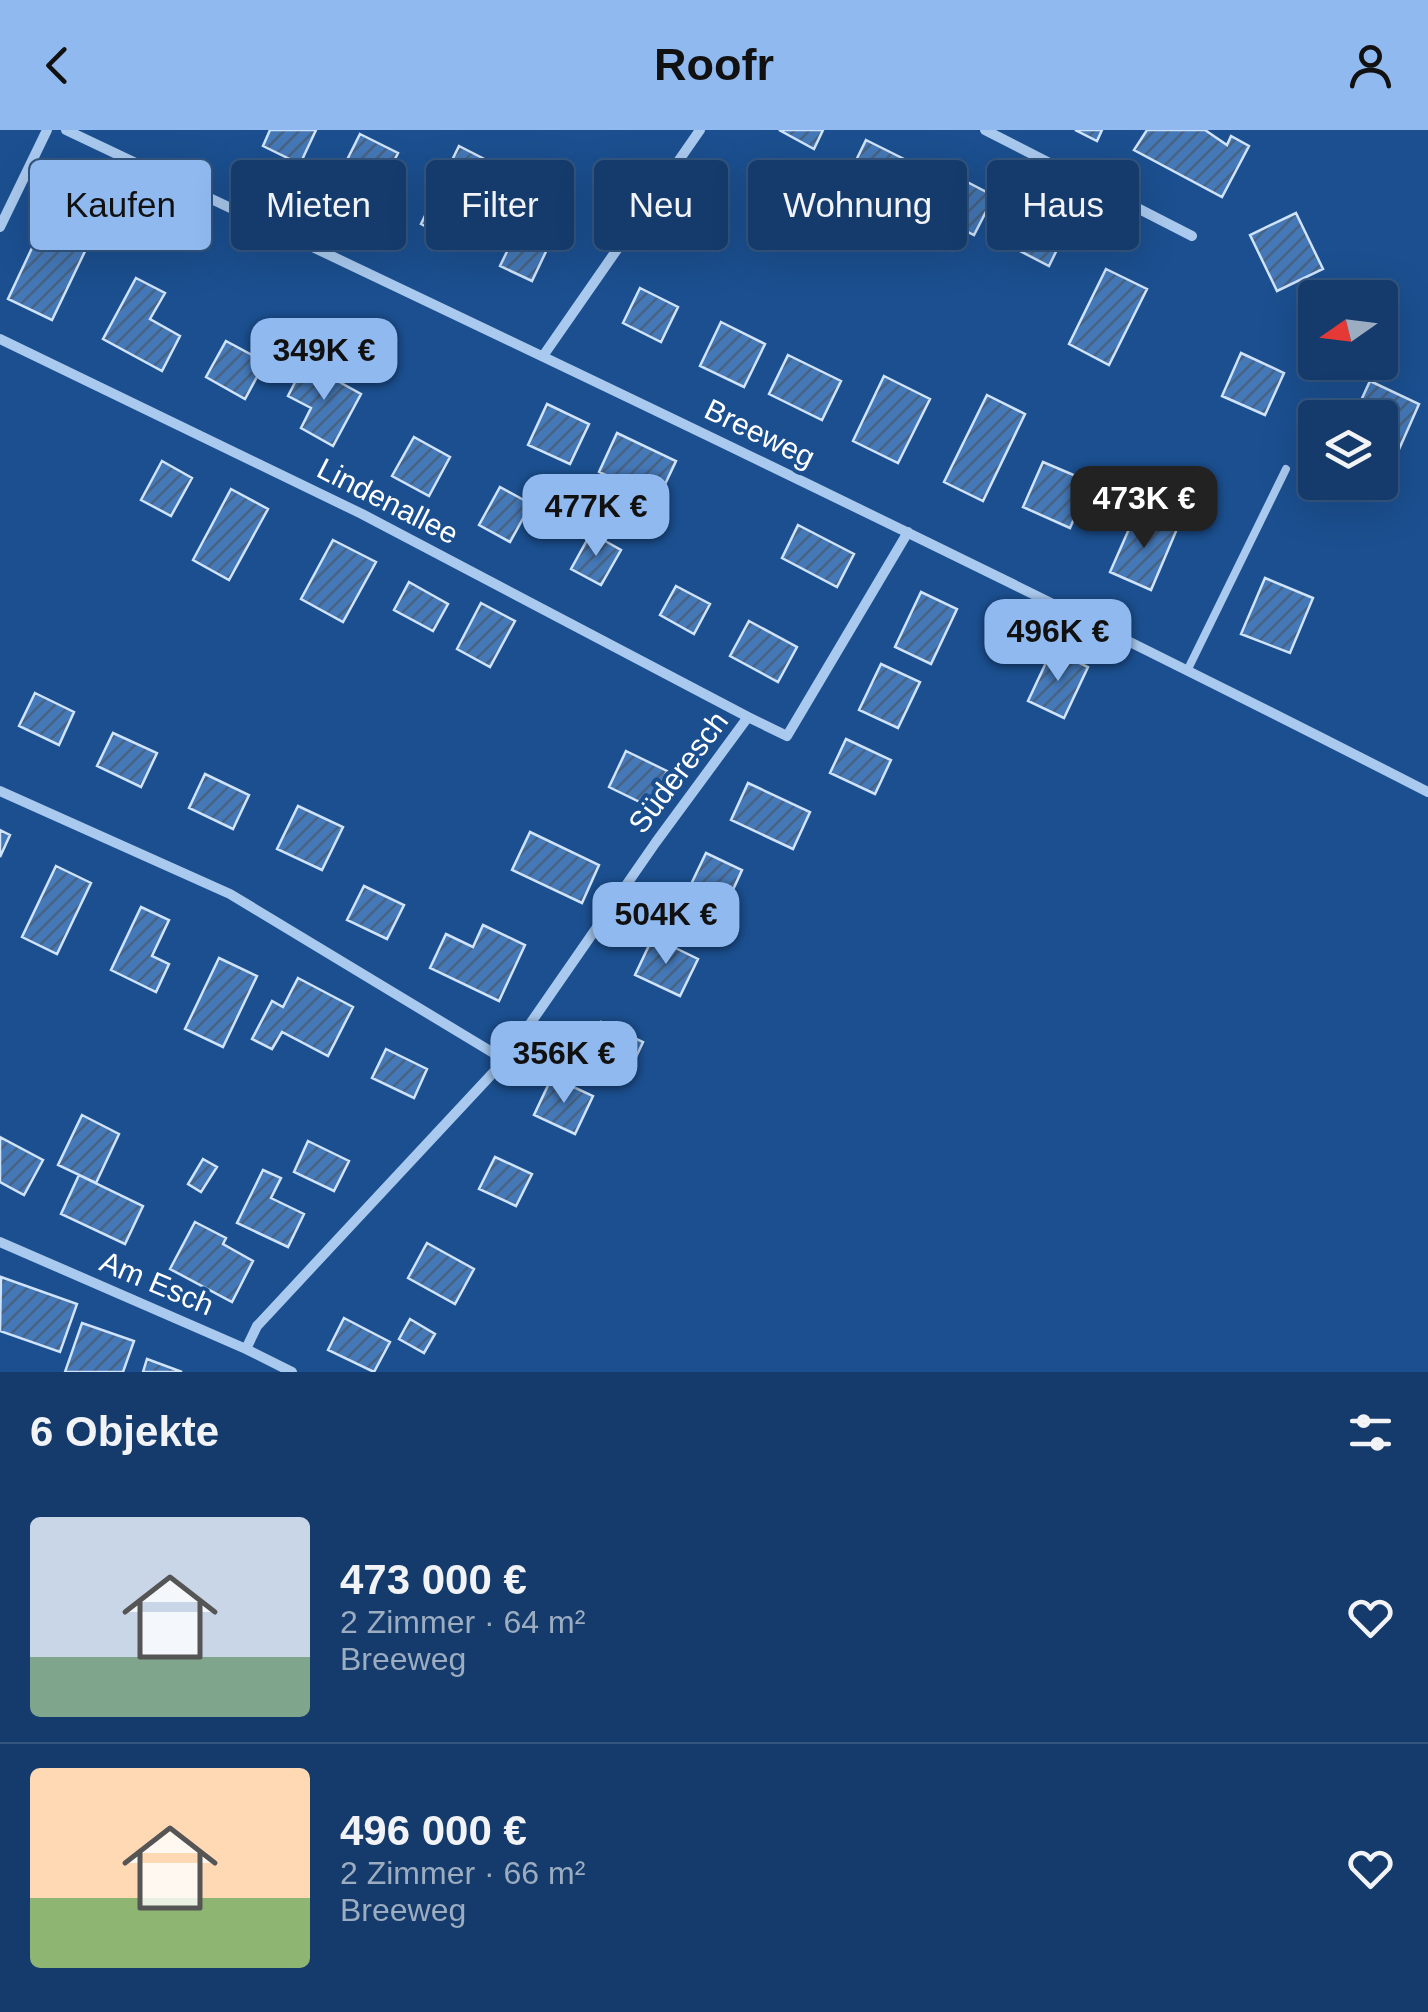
<!DOCTYPE html>
<html lang="de">
<head>
<meta charset="utf-8">
<style>
	body { margin:0; font-family:Arial,sans-serif; background:#1d4271; color:#f1f3f6; height:100vh; display:flex; flex-direction:column; font-size:38px; white-space:nowrap }
	* { box-sizing:border-box; margin:0 }
	p { font-size:32px; color:#9dadc1 }
	.icon { flex:none; width:55px; height:55px; fill:none; stroke:currentColor; stroke-width:2; stroke-linecap:round; stroke-linejoin:round }
	.map { position:relative; height:1242px; overflow:hidden }
	.side { display:flex; flex-direction:column; background:#143b6b; flex:1 }
	.side>* { flex:none }
	.guide { position:absolute; left:30px; top:30px; width:1370px; height:90px; display:flex; gap:20px }
	.needle { width:65px; rotate:256deg }
	.buttons { position:absolute; left:1298px; top:150px; display:grid; gap:20px }
	.buttons a { display:grid; place-items:center; width:100px; height:100px; border-radius:10px; background:#143b6b; box-shadow:0 10px 40px #0002,0 0 0 2px #33557e; font-size:50px }
	.price { position:absolute; translate:-50% -85px; padding:0 22px; border-radius:20px; background:#90b9f0; color:#111; font-size:32px; line-height:65px; filter:drop-shadow(0 2px 5px #0008) }
	.price::after { content:''; position:absolute; left:50%; top:60px; width:30px; height:22px; margin-left:-15px; background:inherit; clip-path:polygon(0 0,100% 0,50% 100%) }
	.price.selected { background:#222; color:#fff }
	ul { padding:0; list-style:none }
	li { display:flex; align-items:center; gap:30px; height:250px; padding:0 30px }
	li+li { border-top:2px solid #33557e }
	li span { display:grid; place-items:center; flex:none; width:280px; height:200px; border-radius:10px; color:#555 }
	li>.icon { margin-inline-start:auto }
	span .icon { width:120px; height:120px; fill:#fffc; stroke-width:1 }
	li b { font-size:42px }
	h2 { display:flex; justify-content:space-between; align-items:center; height:120px; padding:0 30px; font-size:42px }
	.tag { padding:0 35px; border-radius:10px; background:#143b6b; box-shadow:0 10px 40px #0002,0 0 0 2px #33557e; font-size:35px; line-height:90px }
	.tag.selected { background:#90b9f0; color:#111 }
	header { display:flex; justify-content:space-between; align-items:center; height:130px; padding:0 30px; background:#90b9f0; color:#111; font-size:45px; font-weight:700 }
	.map>svg:first-child { display:block }
</style>
</head>
<body>
<header><svg class="icon" aria-label="back" viewBox="0 0 24 24"><path d="M15 5l-7 7 7 7"/></svg>Roofr<svg class="icon" aria-label="person" viewBox="0 0 24 24"><circle cx="12" cy="8" r="4"/><path d="M4 21q1-7 8-7t8 7"/></svg></header>
<div class="map">
<svg width="1428" height="1242" viewBox="0 0 1428 1242">
	<defs>
		<pattern id="building-hatch" width="6" height="6" patternUnits="userSpaceOnUse" patternTransform="scale(2.5)"><rect width="6" height="6" fill="#4478b7"/><path d="M-1 1l2-2M0 6l6-6M5 7l2-2" fill="none" stroke="#486282"/></pattern>
	</defs>
	<rect width="100%" height="100%" fill="#1b4f8f"/>
	<path fill="url(#building-hatch)" stroke="#cfe3fa" stroke-width="2.5" d="M 270,0 L 316,0 L 300,34 L 263,16 Z
		M 779,0 L 823,0 L 814,19 Z
		M 1075,0 L 1102,0 L 1097,11 Z
		M 1147,0 L 1205,0 L 1227,15 L 1231,6 L 1249,16 L 1222,67 L 1134,20 Z
		M 360,4 L 398,23 L 374,71 L 336,52 Z
		M 866,10 L 904,29 L 870,101 L 831,82 Z
		M 459,16 L 498,36 L 460,114 L 421,94 Z
		M 950,43 L 994,66 L 974,105 L 930,83 Z
		M 55,69 L 100,90 L 52,190 L 8,169 Z
		M 1038,79 L 1069,95 L 1049,136 L 1018,120 Z
		M 1296,83 L 1323,139 L 1277,161 L 1250,105 Z
		M 520,95 L 551,111 L 532,151 L 500,136 Z
		M 1106,139 L 1147,159 L 1109,235 L 1069,214 Z
		M 136,148 L 165,163 L 150,189 L 180,206 L 162,241 L 103,209 Z
		M 640,158 L 678,177 L 661,212 L 623,193 Z
		M 721,192 L 765,214 L 744,257 L 700,236 Z
		M 226,211 L 265,232 L 245,269 L 206,247 Z
		M 1241,223 L 1284,243 L 1265,285 L 1222,266 Z
		M 788,225 L 841,251 L 822,290 L 769,264 Z
		M 305,233 L 361,264 L 333,316 L 301,298 L 311,278 L 288,266 Z
		M 884,246 L 930,269 L 898,333 L 853,311 Z
		M 1370,251 L 1419,274 L 1393,333 L 1380,328 L 1380,288 L 1353,288 Z
		M 987,265 L 1025,284 L 983,371 L 944,352 Z
		M 547,274 L 589,294 L 570,334 L 528,315 Z
		M 617,303 L 676,331 L 658,369 L 599,342 Z
		M 414,307 L 450,327 L 429,366 L 392,346 Z
		M 162,331 L 192,348 L 171,386 L 141,370 Z
		M 1043,332 L 1090,352 L 1070,398 L 1023,377 Z
		M 500,357 L 531,374 L 510,412 L 479,395 Z
		M 231,359 L 268,379 L 229,450 L 193,430 Z
		M 1137,381 L 1177,399 L 1151,460 L 1110,442 Z
		M 798,395 L 854,424 L 837,457 L 782,428 Z
		M 591,403 L 621,420 L 601,455 L 571,439 Z
		M 333,410 L 376,432 L 343,492 L 301,469 Z
		M 1265,448 L 1313,468 L 1290,523 L 1241,504 Z
		M 409,452 L 448,474 L 433,501 L 394,480 Z
		M 676,456 L 710,474 L 694,504 L 660,485 Z
		M 921,462 L 957,479 L 931,534 L 895,517 Z
		M 481,473 L 515,491 L 490,537 L 457,519 Z
		M 749,491 L 797,517 L 778,552 L 730,526 Z
		M 1052,520 L 1088,537 L 1064,588 L 1028,571 Z
		M 881,534 L 920,552 L 898,598 L 859,580 Z
		M 35,563 L 74,582 L 59,615 L 19,596 Z
		M 113,603 L 157,623 L 141,657 L 97,636 Z
		M 846,609 L 891,630 L 875,664 L 830,643 Z
		M 626,621 L 667,641 L 650,677 L 609,657 Z
		M 205,644 L 249,665 L 233,699 L 189,678 Z
		M 748,653 L 810,682 L 793,719 L 731,690 Z
		M 298,676 L 343,697 L 322,740 L 277,719 Z
		M 0,700 L 10,705 L 0,727 Z
		M 530,702 L 599,735 L 582,773 L 512,740 Z
		M 706,723 L 742,740 L 721,786 L 684,769 Z
		M 56,736 L 91,753 L 57,824 L 22,807 Z
		M 364,756 L 404,775 L 387,809 L 347,790 Z
		M 141,777 L 169,790 L 152,826 L 169,834 L 156,862 L 111,840 Z
		M 483,795 L 525,815 L 499,871 L 430,838 L 446,804 L 473,817 Z
		M 653,807 L 698,829 L 680,866 L 635,845 Z
		M 219,828 L 257,846 L 223,917 L 185,899 Z
		M 298,848 L 353,877 L 328,926 L 282,902 L 272,919 L 252,909 L 272,871 L 283,877 Z
		M 601,892 L 643,912 L 628,944 L 586,924 Z
		M 386,919 L 427,939 L 414,968 L 372,948 Z
		M 552,947 L 593,966 L 575,1004 L 534,985 Z
		M 82,985 L 119,1004 L 96,1053 L 58,1035 Z
		M 0,1007 L 43,1030 L 24,1065 L 0,1052 Z
		M 308,1011 L 349,1031 L 334,1061 L 294,1042 Z
		M 495,1027 L 532,1044 L 516,1076 L 479,1059 Z
		M 203,1029 L 217,1037 L 201,1062 L 188,1054 Z
		M 263,1040 L 281,1048 L 271,1068 L 304,1084 L 288,1117 L 237,1093 Z
		M 79,1045 L 143,1076 L 125,1114 L 61,1084 Z
		M 195,1092 L 226,1108 L 223,1114 L 253,1131 L 232,1172 L 170,1139 Z
		M 427,1113 L 474,1139 L 455,1174 L 408,1148 Z
		M 1,1147 L 77,1174 L 60,1222 L 0,1201 Z
		M 344,1188 L 390,1212 L 374,1242 L 328,1220 Z
		M 410,1189 L 435,1204 L 424,1223 L 399,1209 Z
		M 82,1193 L 134,1211 L 123,1242 L 65,1242 Z
		M 147,1229 L 182,1242 L 143,1242 Z"/>
	<g fill="none" stroke-linecap="round" stroke-linejoin="round">
		<path stroke="#a9c9ee" stroke-width="8" d="M 1188,539 L 1286,339"/>
		<path stroke="#a9c9ee" stroke-width="10" d="M 66,0 C 522,216 978,432 1428,662
			M 985,0 L 1192,106
			M 0,97 L 47,0
			M 0,209 L 362,384 L 748,587
			M 543,226 L 700,0
			M 0,661 L 230,764 L 505,930
			M 0,1112 L 246,1219 L 292,1242
			M 246,1219 L 257,1196 L 505,930 L 656,712 L 748,587 L 787,606 L 908,402"/>
	</g>
	<g text-anchor="middle" dominant-baseline="central" stroke-width="8" stroke-linejoin="round" paint-order="stroke">
		<g font-size="30" fill="#fff" stroke="#1b4f8f">
			<text transform="translate(760 303) rotate(26)">Breeweg</text>
			<text transform="translate(388 371) rotate(27)">Lindenallee</text>
			<text transform="translate(678 642) rotate(-53)">Süderesch</text>
			<text transform="translate(157 1153) rotate(23)">Am Esch</text>
		</g>
	</g>
</svg>
<div class="buttons">
<a><svg class="needle" viewBox="-14 -14 28 28"><path d="M0-13l5 13h-10z" fill="#e53935"/><path d="M0 13l5-13h-10z" fill="#9dadc1"/></svg></a>
<a><svg class="icon" aria-label="layers" viewBox="0 0 24 24"><path d="M12 4l9 5-9 5-9-5zM3 14l9 5 9-5"/></svg></a>
</div>
<b class="price" style="left:324px;top:273px">349K €</b>
<b class="price selected" style="left:1144px;top:421px">473K €</b>
<b class="price" style="left:596px;top:429px">477K €</b>
<b class="price" style="left:1058px;top:554px">496K €</b>
<b class="price" style="left:666px;top:837px">504K €</b>
<b class="price" style="left:564px;top:976px">356K €</b>
<div class="guide">
<a class="tag selected">Kaufen</a>
<a class="tag">Mieten</a>
<a class="tag">Filter</a>
<a class="tag">Neu</a>
<a class="tag">Wohnung</a>
<a class="tag">Haus</a>
</div>
</div>
<section class="side">
<h2>6 Objekte<svg class="icon" aria-label="filters" viewBox="0 0 24 24"><path d="M4 7h16M4 17h16"/><circle cx="9" cy="7" r="2"/><circle cx="15" cy="17" r="2"/></svg></h2>
<ul>
<li><span style="background:linear-gradient(#c9d6e8 70%,#7fa58c 0)"><svg class="icon" aria-label="home" viewBox="0 0 24 24"><path d="M3 11l9-7 9 7M6 9v11h12V9"/></svg></span><div><b>473 000 €</b><p>2 Zimmer · 64 m²</p><p>Breeweg</p></div><svg class="icon" aria-label="heart" viewBox="0 0 24 24"><path d="M12 20l-8-8c-3-5 5-10 8-4 3-6 11-1 8 4z"/></svg></li>
<li><span style="background:linear-gradient(#ffd9b3 65%,#8fb573 0)"><svg class="icon" aria-label="home" viewBox="0 0 24 24"><path d="M3 11l9-7 9 7M6 9v11h12V9"/></svg></span><div><b>496 000 €</b><p>2 Zimmer · 66 m²</p><p>Breeweg</p></div><svg class="icon" aria-label="heart" viewBox="0 0 24 24"><path d="M12 20l-8-8c-3-5 5-10 8-4 3-6 11-1 8 4z"/></svg></li>
</ul>
</section>
</body>
</html>
